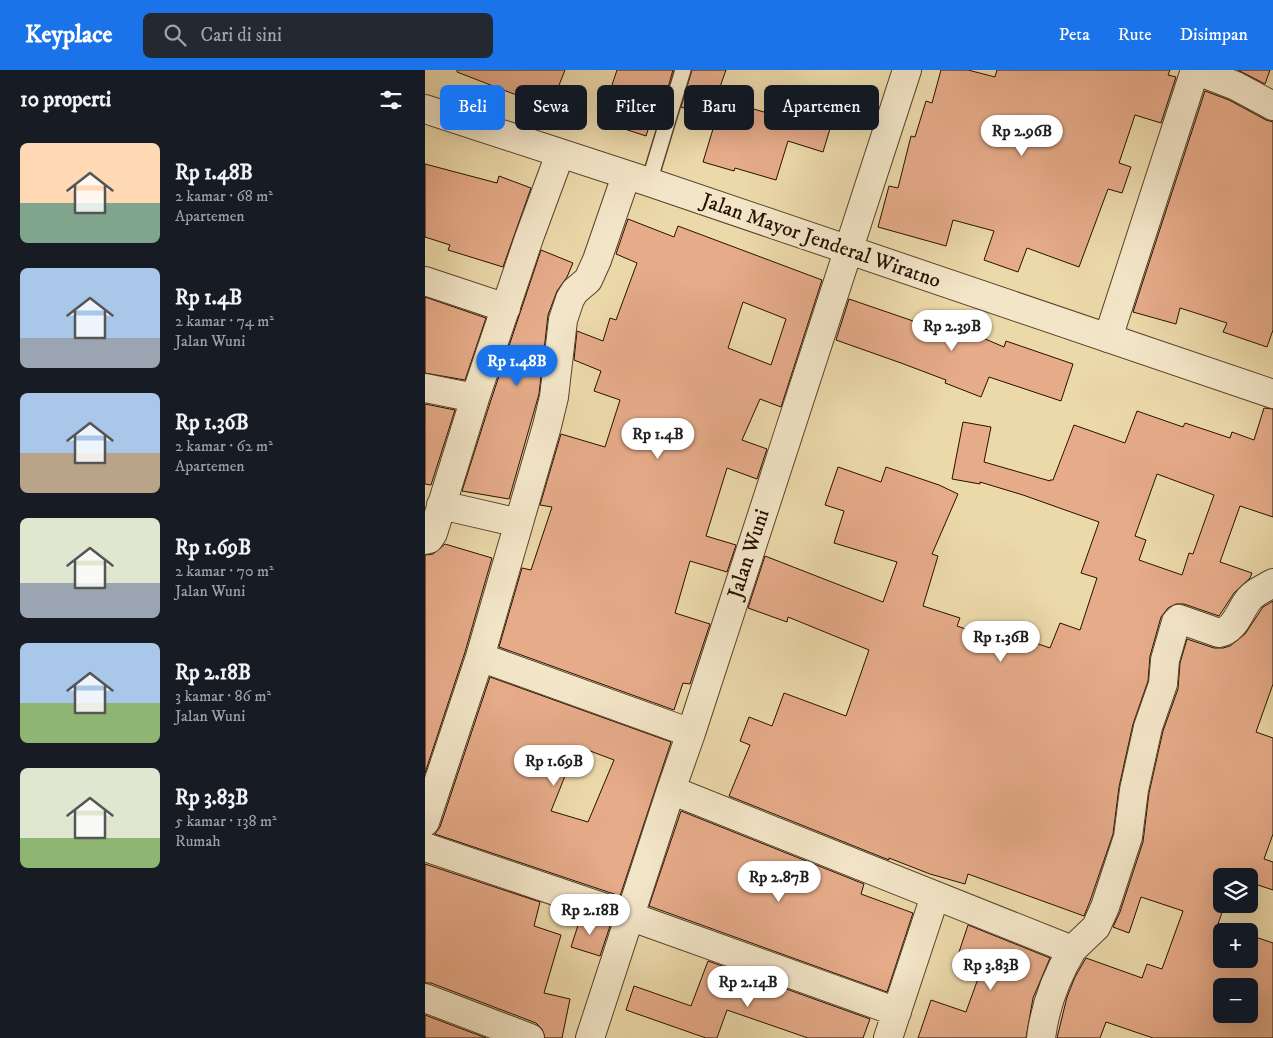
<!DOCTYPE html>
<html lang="id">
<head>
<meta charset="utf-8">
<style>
	body { margin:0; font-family:"IM FELL DW Pica",serif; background:#242831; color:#f1f3f6; height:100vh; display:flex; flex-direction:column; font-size:19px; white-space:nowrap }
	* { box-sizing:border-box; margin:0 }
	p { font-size:16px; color:#9ea1a6 }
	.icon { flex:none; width:28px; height:28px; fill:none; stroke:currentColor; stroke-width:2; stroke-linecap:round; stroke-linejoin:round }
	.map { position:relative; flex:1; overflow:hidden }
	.details { display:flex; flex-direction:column; background:#171b24; width:425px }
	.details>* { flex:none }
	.guide { position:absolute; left:15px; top:15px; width:475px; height:45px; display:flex; gap:10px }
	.fabs { position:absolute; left:788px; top:798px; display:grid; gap:10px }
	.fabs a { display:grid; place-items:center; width:45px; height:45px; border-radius:8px; background:#171b24; box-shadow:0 5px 20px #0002; font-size:25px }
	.price { position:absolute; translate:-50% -42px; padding:0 11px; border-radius:18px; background:#fff; color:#222; font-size:16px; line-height:32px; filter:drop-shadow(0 1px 2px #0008) }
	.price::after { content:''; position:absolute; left:50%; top:30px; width:15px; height:11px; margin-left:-8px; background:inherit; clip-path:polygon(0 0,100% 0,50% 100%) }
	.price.current { background:#1a73e8; color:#fff }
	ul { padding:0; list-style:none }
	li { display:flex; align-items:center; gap:15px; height:125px; padding:0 20px }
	li span { display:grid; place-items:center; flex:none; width:140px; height:100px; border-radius:8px; color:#555 }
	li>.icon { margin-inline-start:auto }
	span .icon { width:60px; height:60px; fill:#fffc; stroke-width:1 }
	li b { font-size:21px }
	h2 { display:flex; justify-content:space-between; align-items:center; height:60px; padding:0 20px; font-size:21px }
	.pill { padding:0 18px; border-radius:8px; background:#171b24; box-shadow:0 5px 20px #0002; font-size:18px; line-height:45px }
	.pill.current { background:#1a73e8; color:#fff }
	header { display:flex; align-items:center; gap:30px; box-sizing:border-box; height:70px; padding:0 25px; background:#1a73e8; color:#fff }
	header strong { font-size:24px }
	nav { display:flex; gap:28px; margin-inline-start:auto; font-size:18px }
	.search { width:350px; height:45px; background:#242831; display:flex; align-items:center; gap:12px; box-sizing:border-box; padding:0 18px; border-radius:8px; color:#9ea1a6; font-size:19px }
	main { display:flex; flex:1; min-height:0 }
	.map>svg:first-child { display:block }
</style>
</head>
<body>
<header>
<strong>Keyplace</strong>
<div class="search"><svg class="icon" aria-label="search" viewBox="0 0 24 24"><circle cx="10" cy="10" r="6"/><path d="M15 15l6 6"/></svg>Cari di sini</div>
<nav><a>Peta</a><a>Rute</a><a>Disimpan</a></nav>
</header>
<main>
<section class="details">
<h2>10 properti<svg class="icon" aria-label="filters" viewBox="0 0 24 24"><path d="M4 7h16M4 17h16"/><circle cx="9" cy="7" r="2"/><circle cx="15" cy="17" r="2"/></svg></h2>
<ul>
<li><span style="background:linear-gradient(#ffd9b3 60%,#7fa58c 0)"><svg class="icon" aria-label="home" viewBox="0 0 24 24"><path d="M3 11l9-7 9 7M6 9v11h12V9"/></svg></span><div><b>Rp 1.48B</b><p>2 kamar · 68 m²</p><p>Apartemen</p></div></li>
<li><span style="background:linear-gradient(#a9c7e8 70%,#9aa5b1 0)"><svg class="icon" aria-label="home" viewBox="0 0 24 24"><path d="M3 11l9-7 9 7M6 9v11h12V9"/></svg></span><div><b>Rp 1.4B</b><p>2 kamar · 74 m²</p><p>Jalan Wuni</p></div></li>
<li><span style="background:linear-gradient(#a9c7e8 60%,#b9a48a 0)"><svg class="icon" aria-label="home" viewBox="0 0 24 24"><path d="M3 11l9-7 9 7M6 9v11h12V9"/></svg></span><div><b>Rp 1.36B</b><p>2 kamar · 62 m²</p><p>Apartemen</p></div></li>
<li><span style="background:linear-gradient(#dfe7d0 65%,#9aa5b1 0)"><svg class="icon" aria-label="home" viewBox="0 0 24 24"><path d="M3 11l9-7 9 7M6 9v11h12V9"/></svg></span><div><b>Rp 1.69B</b><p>2 kamar · 70 m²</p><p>Jalan Wuni</p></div></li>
<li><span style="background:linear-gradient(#a9c7e8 60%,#8fb573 0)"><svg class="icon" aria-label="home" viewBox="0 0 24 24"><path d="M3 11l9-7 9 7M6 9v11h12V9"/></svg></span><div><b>Rp 2.18B</b><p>3 kamar · 86 m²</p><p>Jalan Wuni</p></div></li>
<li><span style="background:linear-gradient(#dfe7d0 70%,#8fb573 0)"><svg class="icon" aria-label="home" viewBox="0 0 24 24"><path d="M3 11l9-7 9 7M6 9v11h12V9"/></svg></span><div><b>Rp 3.83B</b><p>5 kamar · 138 m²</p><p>Rumah</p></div></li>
</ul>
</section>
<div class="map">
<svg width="848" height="968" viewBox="0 0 848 968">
	<rect width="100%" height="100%" fill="#ecd9aa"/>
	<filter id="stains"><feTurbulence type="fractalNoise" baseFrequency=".004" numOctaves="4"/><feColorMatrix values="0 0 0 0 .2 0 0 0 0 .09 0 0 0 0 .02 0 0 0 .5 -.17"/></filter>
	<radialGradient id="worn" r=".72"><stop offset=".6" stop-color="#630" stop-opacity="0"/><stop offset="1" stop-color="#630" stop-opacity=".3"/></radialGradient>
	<path fill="#e6ab89" stroke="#261000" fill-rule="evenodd" d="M 32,0 L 140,0 L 125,38 L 32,2 Z
		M 192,0 L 248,0 L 239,31 L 233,30 L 221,66 L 175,51 Z
		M 267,0 L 301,0 L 291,28 L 373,52 L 379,32 L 410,42 L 398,82 L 363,71 L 351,110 L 310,98 L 309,101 L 278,92 L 291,49 L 256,37 Z
		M 516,0 L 543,0 L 570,7 L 572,0 L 745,0 L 743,5 L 751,7 L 736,53 L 710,45 L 694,93 L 706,97 L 697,123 L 683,119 L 654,197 L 602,178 L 593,202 L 559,190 L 569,161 L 528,150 L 521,176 L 453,157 L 464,116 L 473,118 L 486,66 L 490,67 L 501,31 L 507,33 Z
		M 813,0 L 845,0 L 840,14 Z
		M 780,21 L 804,30 L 841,50 L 848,52 L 848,260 L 842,277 L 798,262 L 802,253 L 755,238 L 751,254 L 708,242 Z
		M 0,94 L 72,113 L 74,106 L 106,118 L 78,197 L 23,180 L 25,175 L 0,167 Z
		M 203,149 L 249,167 L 253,156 L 397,210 L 356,337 L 335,329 L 317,370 L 342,379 L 332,409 L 302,398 L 281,466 L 311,475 L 302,502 L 265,491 L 250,543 L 285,554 L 265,614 L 258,613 L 249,640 L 74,577 L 97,498 L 106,500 L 127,437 L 115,435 L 136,364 L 180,377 L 195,330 L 169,321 L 176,301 L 149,290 L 152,261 L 178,271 L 185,248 L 191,250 L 212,193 L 191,184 ZM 318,232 L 361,249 L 346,295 L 303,278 Z
		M 116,180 L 148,193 L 142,207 L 132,221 L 123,245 L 114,324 L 84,429 L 37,421 L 65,333 Z
		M 0,227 L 61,248 L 40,310 L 0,303 Z
		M 424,229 L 491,252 L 494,243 L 532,257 L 579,277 L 581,271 L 648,294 L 636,331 L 564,307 L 556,327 L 520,313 L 521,310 L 476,293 L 411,270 Z
		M 0,334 L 30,340 L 6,415 L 0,414 Z
		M 839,338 L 848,339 L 848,447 L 815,436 L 795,492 L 827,503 L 825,508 L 809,523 L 794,546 L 759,534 L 751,534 L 743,538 L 736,547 L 725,586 L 723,611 L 708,654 L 694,717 L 688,764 L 665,831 L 659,846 L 543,804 L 540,814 L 505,804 L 464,788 L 464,790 L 304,726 L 325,675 L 315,671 L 324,647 L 347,656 L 359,623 L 421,646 L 444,580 L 363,547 L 362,552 L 323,538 L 340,486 L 458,532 L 472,492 L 409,473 L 419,441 L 400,435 L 413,397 L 456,412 L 461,397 L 514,415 L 533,424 L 507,484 L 513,486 L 498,536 L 535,548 L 532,556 L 590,576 L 593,567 L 625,578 L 635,553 L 655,560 L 672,508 L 656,503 L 674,452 L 598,425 L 555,412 L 555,414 L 527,409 L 538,352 L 566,357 L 559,392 L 625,411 L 625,410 L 628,410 L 649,355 L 700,373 L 712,341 L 758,357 L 760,353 L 805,368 L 807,362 L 829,370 ZM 732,404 L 789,425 L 768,484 L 764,483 L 757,505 L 714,490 L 721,470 L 710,466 Z
		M 20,474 L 67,488 L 40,582 L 0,703 L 0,485 L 8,484 Z
		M 848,531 L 848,614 L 831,662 L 848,668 L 848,764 L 839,789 L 848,792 L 848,820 L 824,812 L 824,806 L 796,806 L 796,834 L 800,834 L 793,854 L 814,861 L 796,861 L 796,889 L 824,889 L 824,865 L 848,873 L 848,968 L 728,968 L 681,952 L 675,968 L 632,968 L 642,927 L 650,907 L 661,888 L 717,908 L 722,894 L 737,899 L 758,841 L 716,827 L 704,863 L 688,857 L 695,842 L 718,772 L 724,723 L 738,661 L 753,619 L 755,593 L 762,569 L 789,578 L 798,578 L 805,576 L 820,564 L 838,537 ZM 796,916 L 824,916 L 824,944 L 796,944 Z
		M 65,607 L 246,672 L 195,826 L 10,764 L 15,757 ZM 152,676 L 189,690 L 163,752 L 126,741 Z
		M 256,741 L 439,814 L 436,824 L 488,843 L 462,922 L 224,836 Z
		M 0,794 L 115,832 L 109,856 L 136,865 L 119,923 L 145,929 L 137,968 L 120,968 L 117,959 L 111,953 L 6,913 L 0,913 Z
		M 156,846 L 185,856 L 175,886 L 146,877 Z
		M 543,855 L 625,888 L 608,928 L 601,968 L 493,968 L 506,930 L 541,942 L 555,903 L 530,894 Z
		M 283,891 L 445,949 L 438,968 L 383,968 L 302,940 L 292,968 L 281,968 L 201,940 L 209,916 L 266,936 Z
		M 0,945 L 61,968 L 0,968 Z"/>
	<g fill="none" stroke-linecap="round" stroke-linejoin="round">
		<defs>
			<path id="service" d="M 224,112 L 258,0"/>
			<path id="minor" d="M 770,0 L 811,16 L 848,36
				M 0,211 L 81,238
				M 683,268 L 770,0
				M 0,318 L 50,328
				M 16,435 L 94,453
				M 0,470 L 4,469 L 8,463 L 50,328 L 104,168 L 135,84
				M 55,587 L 266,663
				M 246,720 L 647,880 C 631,907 620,936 616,968
				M 0,752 L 55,587 L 122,356 L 129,327 L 138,250 L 145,229 L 150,221 L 163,210 L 172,190 L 201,106
				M 0,777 L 204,846 L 472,942
				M 647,880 L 671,857 L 680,837 L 703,767 L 709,720 L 723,657 L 738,614 L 740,590 L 751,552 L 754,549 L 794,563 C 811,560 815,539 825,528 C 831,521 840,518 848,513
				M 0,928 L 105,968
				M 165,968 L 246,720 L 266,663 L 482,0
				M 463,968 L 510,826"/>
			<path id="tertiary" d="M 0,39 L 224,112 L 848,324"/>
		</defs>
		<use href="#service" stroke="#58422a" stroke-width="18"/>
		<use href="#minor" stroke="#58422a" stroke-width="30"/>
		<use href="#tertiary" stroke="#58422a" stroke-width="30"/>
		<use href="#service" stroke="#f3e6c8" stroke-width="15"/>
		<use href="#minor" stroke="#f3e6c8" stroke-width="28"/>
		<use href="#tertiary" stroke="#f3e6c8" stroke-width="28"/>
	</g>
	<g text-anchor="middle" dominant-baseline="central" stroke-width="5" stroke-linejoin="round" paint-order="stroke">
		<g font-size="21" fill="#261000" stroke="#f3e6c8">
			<text transform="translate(396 171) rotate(19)">Jalan Mayor Jenderal Wiratno</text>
			<text transform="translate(324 484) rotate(-72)">Jalan Wuni</text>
		</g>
	</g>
	<rect width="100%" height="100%" filter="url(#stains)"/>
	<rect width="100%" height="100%" fill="url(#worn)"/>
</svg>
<div class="fabs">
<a><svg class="icon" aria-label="layers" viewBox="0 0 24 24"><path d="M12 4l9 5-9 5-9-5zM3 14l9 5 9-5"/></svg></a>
<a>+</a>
<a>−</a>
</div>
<b class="price" style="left:597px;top:87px">Rp 2.96B</b>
<b class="price" style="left:527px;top:282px">Rp 2.39B</b>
<b class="price current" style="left:92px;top:317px">Rp 1.48B</b>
<b class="price" style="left:233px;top:390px">Rp 1.4B</b>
<b class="price" style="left:576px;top:593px">Rp 1.36B</b>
<b class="price" style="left:129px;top:717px">Rp 1.69B</b>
<b class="price" style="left:354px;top:833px">Rp 2.87B</b>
<b class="price" style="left:165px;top:866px">Rp 2.18B</b>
<b class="price" style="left:566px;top:921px">Rp 3.83B</b>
<b class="price" style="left:323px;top:938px">Rp 2.14B</b>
<div class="guide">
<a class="pill current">Beli</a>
<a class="pill">Sewa</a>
<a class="pill">Filter</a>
<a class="pill">Baru</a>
<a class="pill">Apartemen</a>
</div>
</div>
</main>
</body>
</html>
